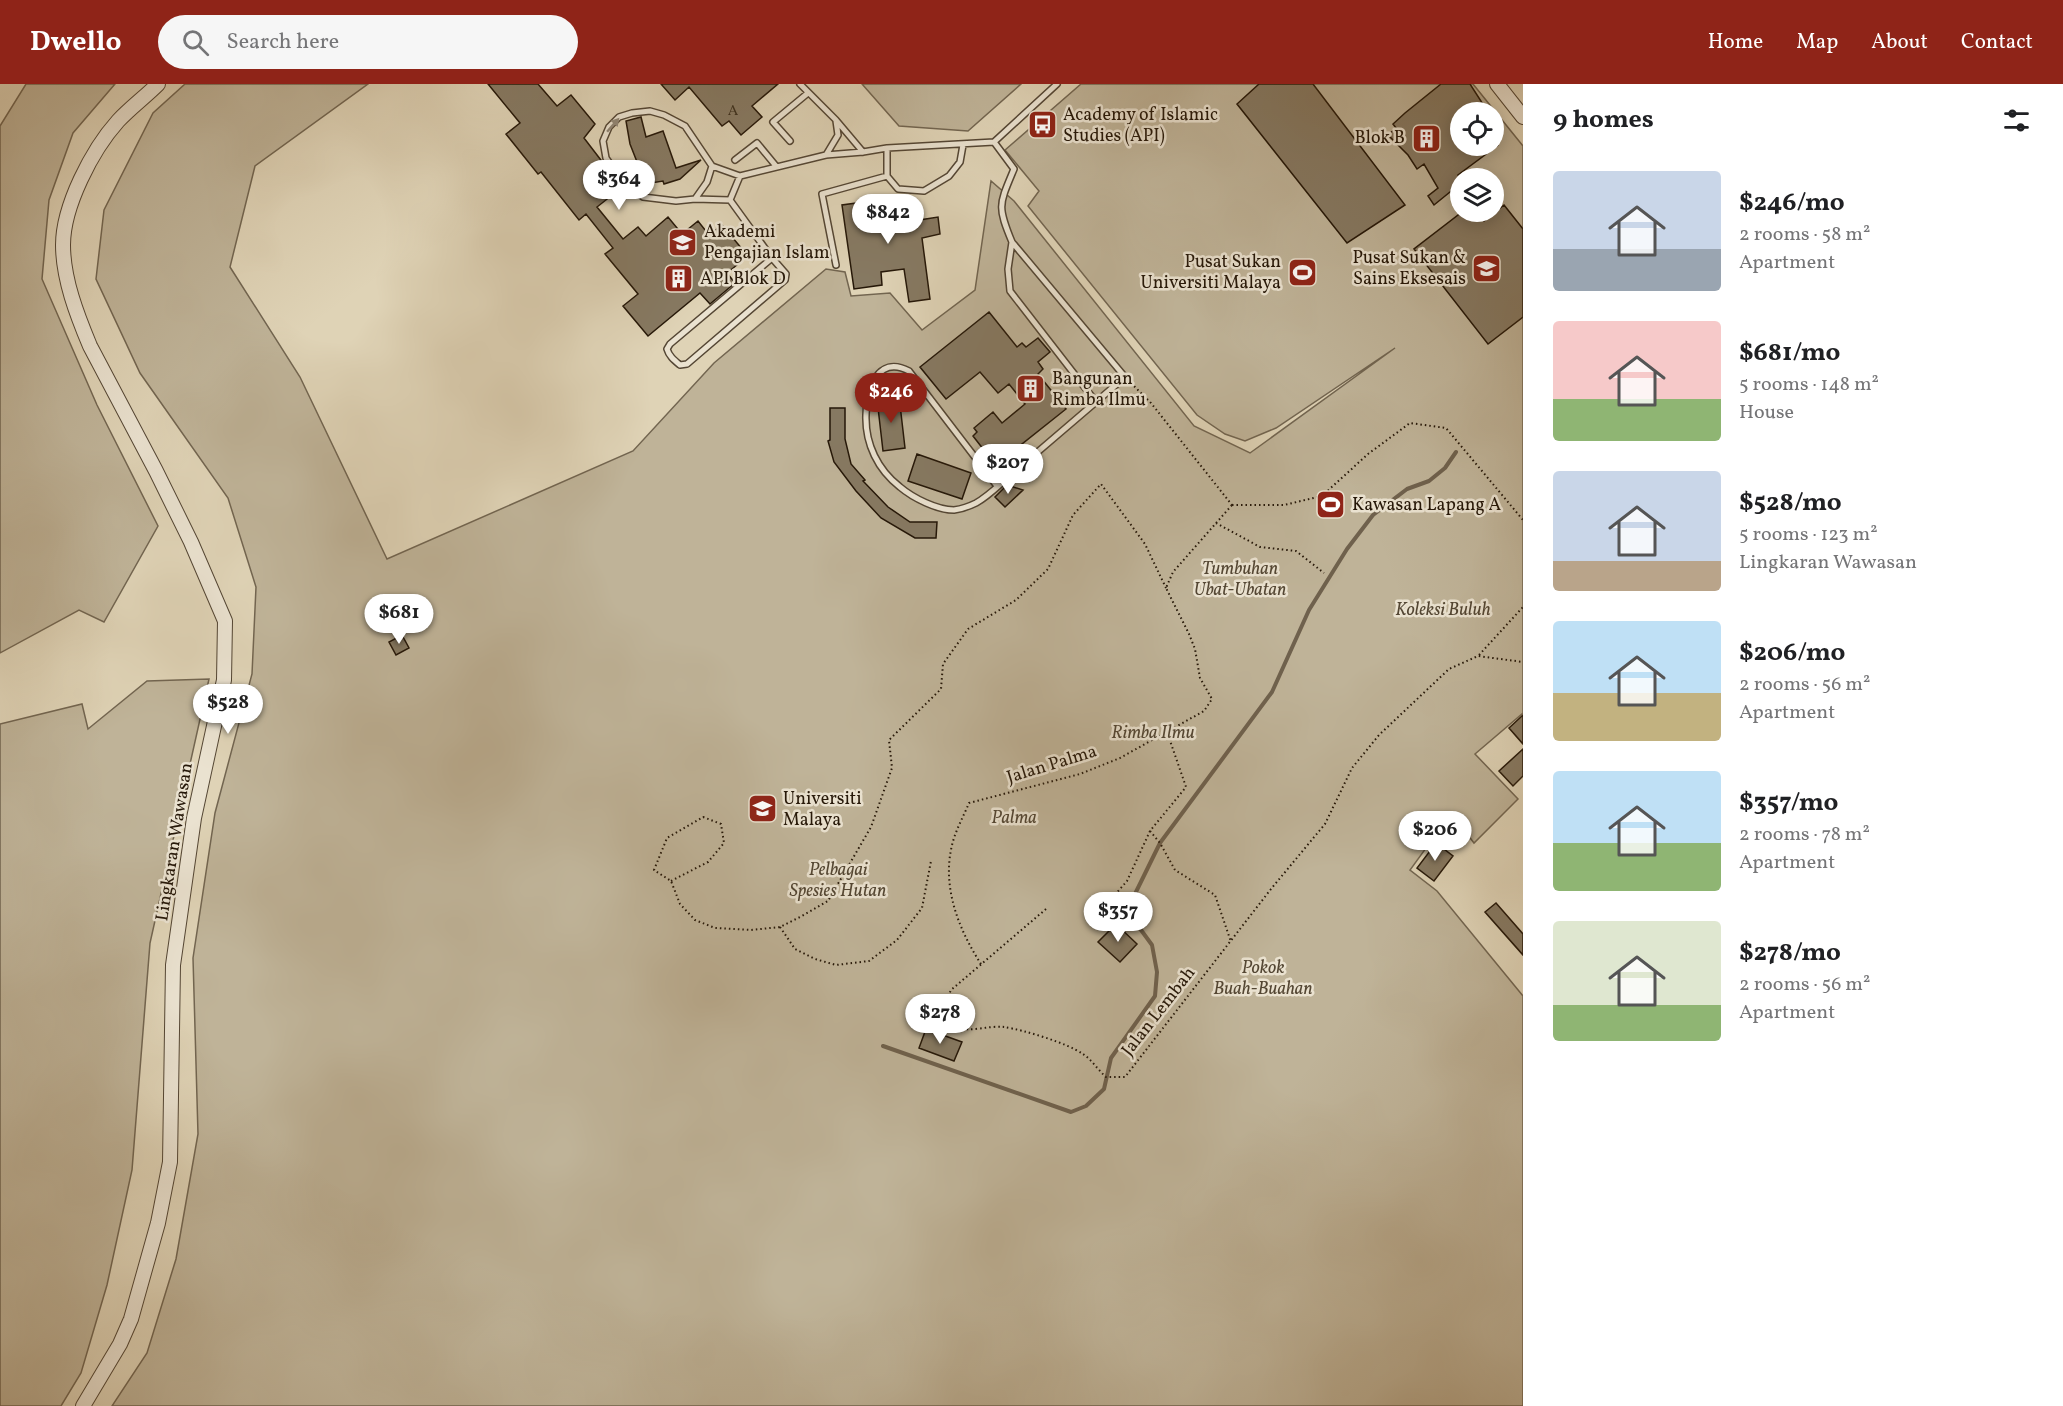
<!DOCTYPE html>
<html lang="en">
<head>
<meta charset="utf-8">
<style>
	body { margin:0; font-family:Vollkorn,serif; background:#f6f6f6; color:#202124; height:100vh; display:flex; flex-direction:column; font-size:22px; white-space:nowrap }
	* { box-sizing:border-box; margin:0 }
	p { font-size:20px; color:#757577 }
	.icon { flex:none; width:33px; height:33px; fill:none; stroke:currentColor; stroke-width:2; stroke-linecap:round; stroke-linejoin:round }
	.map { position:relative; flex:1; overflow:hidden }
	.drawer { display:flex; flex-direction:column; background:#fff; width:540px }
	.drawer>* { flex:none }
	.tools { position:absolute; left:1450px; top:18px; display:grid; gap:12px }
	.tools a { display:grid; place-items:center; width:54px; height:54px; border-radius:50%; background:#fff; box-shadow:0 3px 15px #0003; font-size:30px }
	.price { position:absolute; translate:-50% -51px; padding:0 14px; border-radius:21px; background:#fff; color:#222; font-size:20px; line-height:39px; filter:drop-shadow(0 2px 3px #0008) }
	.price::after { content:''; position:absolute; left:50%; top:36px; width:18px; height:14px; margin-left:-9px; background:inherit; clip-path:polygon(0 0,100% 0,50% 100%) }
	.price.current { background:#8f2418; color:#fff }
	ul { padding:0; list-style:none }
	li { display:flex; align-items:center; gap:18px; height:150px; padding:0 30px }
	li span { display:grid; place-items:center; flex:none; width:168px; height:120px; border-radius:6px; color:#555 }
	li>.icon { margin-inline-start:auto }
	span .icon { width:72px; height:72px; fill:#fffc; stroke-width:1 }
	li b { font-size:26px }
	h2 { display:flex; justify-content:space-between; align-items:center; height:72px; padding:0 30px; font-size:26px }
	header { display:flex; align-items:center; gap:36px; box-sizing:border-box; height:84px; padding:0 30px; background:#8f2418; color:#fff }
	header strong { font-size:28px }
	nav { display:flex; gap:33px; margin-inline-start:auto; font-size:21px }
	.search { width:420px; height:54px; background:#f6f6f6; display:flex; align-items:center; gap:15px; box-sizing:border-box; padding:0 21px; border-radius:33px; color:#757577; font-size:22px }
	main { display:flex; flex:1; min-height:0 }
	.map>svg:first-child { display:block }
</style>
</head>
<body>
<header>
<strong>Dwello</strong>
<div class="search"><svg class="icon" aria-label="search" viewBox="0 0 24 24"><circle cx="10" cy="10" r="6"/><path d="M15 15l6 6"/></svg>Search here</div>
<nav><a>Home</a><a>Map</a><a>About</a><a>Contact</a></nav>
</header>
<main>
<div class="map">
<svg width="1523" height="1322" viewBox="0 0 1523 1322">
	<rect width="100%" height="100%" fill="#dfd3b6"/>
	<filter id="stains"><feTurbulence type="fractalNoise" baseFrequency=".00333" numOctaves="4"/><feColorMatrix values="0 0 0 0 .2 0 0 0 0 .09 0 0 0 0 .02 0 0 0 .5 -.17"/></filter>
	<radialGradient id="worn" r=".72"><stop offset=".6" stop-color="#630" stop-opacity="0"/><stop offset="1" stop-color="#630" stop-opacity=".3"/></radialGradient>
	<path fill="#bfb398" stroke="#726550" stroke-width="1.5" fill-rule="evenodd" d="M 26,0 L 115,0 L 73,49 L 49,116 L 42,195 L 97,321 L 158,442 L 104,538 L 79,526 L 0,569 L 0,42 Z
		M 185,0 L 368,0 L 255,82 L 230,183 L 300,293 L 387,475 L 633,367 L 714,279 L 826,185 L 845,188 L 851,212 L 890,209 L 922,246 L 975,206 L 991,97 L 1014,117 L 1194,342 L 1250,369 L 1395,264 L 1276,344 L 1245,357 L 1225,350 L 1197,331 L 1028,122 L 1039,107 L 1005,66 L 1081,0 L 1473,0 L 1523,62 L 1523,629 L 1475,670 L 1518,715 L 1474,759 L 1461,742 L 1449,764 L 1434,753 L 1410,786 L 1437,807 L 1523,912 L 1523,1322 L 112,1322 L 147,1269 L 176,1175 L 198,1050 L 193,874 L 215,729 L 252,590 L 256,503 L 228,414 L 140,289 L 96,195 L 104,126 L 153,29 ZM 1461,28 L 1494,28 L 1494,62 L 1461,62 ZM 1461,94 L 1494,94 L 1494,128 L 1461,128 Z
		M 862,0 L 1021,0 L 968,47 L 899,42 Z
		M 209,595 L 150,859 L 132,1086 L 107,1201 L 81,1289 L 61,1322 L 0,1322 L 0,640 L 82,620 L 88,645 L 147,597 Z"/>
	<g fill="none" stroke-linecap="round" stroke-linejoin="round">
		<path stroke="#6f614d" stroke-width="4" d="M 883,962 L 1071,1028 L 1086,1022 L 1104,1005 L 1111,974 L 1155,912 L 1157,888 L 1152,861 L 1133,835 L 1133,814 L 1160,759 L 1272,608 L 1309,526 L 1347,465 L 1373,431 L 1407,405 L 1429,397 L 1445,384 L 1456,368"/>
	</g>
	<path fill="#867962" stroke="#251708" stroke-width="1.5" d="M 488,0 L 538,0 L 557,22 L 571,11 L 595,40 L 584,54 L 610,88 L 599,97 L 611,112 L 597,123 L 623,155 L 638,143 L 646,152 L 668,133 L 682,150 L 698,137 L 709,151 L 722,141 L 748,172 L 727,189 L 735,199 L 710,220 L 700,209 L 648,252 L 623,222 L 638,210 L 605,170 L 613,164 L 586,130 L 579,136 L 541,88 L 538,90 L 506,50 L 520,39 Z
		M 661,0 L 778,0 L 752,22 L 762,33 L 741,51 L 729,37 L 722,42 L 689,3 L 675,16 Z
		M 1259,0 L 1313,0 L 1405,121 L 1347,159 L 1237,20 Z
		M 1441,0 L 1470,0 L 1488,28 L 1461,28 L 1461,62 L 1497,62 L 1458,91 L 1461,99 L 1434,121 L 1428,112 L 1438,104 L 1424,80 L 1417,85 L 1408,71 L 1388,51 L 1396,44 L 1393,40 L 1405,29 Z
		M 641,33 L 646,53 L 663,47 L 676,84 L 701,76 L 680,95 L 664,100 L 663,97 L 651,99 L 650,90 L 641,88 L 630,60 L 626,37 Z
		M 886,115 L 903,126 L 914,124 L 916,134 L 919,134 L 919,136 L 938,133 L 940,150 L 922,154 L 930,215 L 909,218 L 904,185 L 881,188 L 882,201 L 854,205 L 842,121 Z
		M 1504,121 L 1523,145 L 1523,233 L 1488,260 L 1414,165 L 1462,128 L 1477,128 L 1484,137 Z
		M 989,228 L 1017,263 L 1022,259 L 1026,263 L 1038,254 L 1050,268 L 1038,278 L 1043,285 L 1038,290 L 1066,325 L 998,379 L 994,379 L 973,352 L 977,348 L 974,344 L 993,328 L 1002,339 L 1025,320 L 1009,300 L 998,309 L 980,288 L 946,315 L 920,283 Z
		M 899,312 L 905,364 L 883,367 L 877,315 Z
		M 830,324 L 845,324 L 845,355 L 851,380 L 865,396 L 863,397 L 888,423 L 910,438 L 937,438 L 936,454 L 915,454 L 881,434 L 856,407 L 834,378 L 828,357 L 830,356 Z
		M 917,370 L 971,389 L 962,415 L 908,397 Z
		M 1007,401 L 1023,406 L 1005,423 L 995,413 Z
		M 402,551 L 409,564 L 396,571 L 389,558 Z
		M 1523,631 L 1523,660 L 1509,644 Z
		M 1523,665 L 1523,692 L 1513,702 L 1499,687 Z
		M 1436,759 L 1453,772 L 1434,797 L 1417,784 Z
		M 1496,819 L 1523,850 L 1523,871 L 1485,828 Z
		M 1116,840 L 1137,860 L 1120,878 L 1098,858 Z
		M 926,945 L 962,958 L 954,977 L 919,964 Z"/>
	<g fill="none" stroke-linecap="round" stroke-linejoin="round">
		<defs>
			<path id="service" d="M 800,0 L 836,36 L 863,68
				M 790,57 L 773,38 L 808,9
				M 994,58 L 1014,85 C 999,121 997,122 1012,158
				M 887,64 L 887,92 L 898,105 L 924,107 L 949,92 L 960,78 L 963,61
				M 826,71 L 838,51 L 836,37
				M 735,76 L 757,59 L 776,82
				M 740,92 L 730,116 L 695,115 L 676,117 L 643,113 L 624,99 L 606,74 L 603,57 L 609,43 L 619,33 L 632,29 L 650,27 L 664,31 L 685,42 L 712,82 L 740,92 L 826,71 L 863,68 L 887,64 L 994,58 L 1057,0
				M 695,115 L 707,98 L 712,82
				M 730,116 L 772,174 L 786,190 L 785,196 L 687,280 L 680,281 C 674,276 669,272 667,265 L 670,260 L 772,174
				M 1012,158 L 1125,293 L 1096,318 L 1010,207 L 1008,185 Z
				M 836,181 L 822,110 L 887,92
				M 997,402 L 909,287 C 877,270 866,307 866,331 C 865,360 878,386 900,403 C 913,414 937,426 954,426 C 961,425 970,422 976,419 C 989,412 1001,399 1012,390 C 1040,366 1068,342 1096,318"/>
			<path id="tertiary" d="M 1497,0 L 1523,33
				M 83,1322 L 120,1260 L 131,1235 L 158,1139 L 170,1078 L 173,881 L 194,734 L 224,596 L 225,537 L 191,458 L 156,387 L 90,262 C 77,231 63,195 63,161 C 63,122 92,66 118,37 C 130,24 145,13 158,0"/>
		</defs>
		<use href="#service" stroke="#544634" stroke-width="8"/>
		<use href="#tertiary" stroke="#544634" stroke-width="16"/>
		<path stroke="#251708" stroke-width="2" stroke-dasharray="1.5 3" stroke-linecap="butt" d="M 1131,299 L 1151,319 L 1232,421
			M 1232,421 L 1284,421 L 1322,412 L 1368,370 L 1410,339 L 1446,344 L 1523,436
			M 1216,439 L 1260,463 L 1296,467 L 1324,489
			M 1479,571 L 1523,523
			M 1150,747 L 1160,759 L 1175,786 L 1215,811 L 1231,858
			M 671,797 L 708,778 L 724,759 L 721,740 L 703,733 L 667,754 L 654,786 L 671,797 L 680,820 L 695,836 L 715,844 L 751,846 L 780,843 L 802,832 L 828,817 L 871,743 L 892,684 L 889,656 L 941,605 L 943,580 L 968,545 L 1016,516 L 1048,485 L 1073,431 L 1101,400 L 1145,460 L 1166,504
			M 1106,821 L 1127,797 L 1150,747 L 1186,703 L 1167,648
			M 1046,825 L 951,906 L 945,919 C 948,927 951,938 959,943 C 968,949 990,941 1004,943 C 1024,946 1067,959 1083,970 C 1092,976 1098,986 1106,993 L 1125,993 L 1271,805 L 1325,740 L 1352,684 L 1379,651 L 1449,585 L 1478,572 L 1523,578
			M 780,843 L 795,865 L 815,875 L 836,881 L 869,877 L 897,856 L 922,824 L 931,777
			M 981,880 C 957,843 940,798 954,754 C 958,742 964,731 969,719 L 1080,690 L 1120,674 L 1204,627 L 1212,615 L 1200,594 L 1195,565 L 1189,550 L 1166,504 L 1173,488 L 1232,421"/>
		<use href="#service" stroke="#eae2d0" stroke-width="5"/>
		<use href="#tertiary" stroke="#eae2d0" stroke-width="14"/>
	</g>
	<defs><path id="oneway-solid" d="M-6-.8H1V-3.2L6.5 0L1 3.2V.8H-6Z" transform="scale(1.5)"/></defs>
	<use fill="#918776" href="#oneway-solid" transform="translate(613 41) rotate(-49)"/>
	<defs>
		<symbol id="bus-square" viewBox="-11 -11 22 22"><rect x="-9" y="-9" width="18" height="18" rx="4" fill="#8f2418" stroke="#eae2d0"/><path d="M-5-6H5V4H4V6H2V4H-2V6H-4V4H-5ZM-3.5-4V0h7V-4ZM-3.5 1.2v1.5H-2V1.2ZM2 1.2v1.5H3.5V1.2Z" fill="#fff"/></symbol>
		<symbol id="building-square" viewBox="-11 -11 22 22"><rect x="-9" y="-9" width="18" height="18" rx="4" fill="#8f2418" stroke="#eae2d0"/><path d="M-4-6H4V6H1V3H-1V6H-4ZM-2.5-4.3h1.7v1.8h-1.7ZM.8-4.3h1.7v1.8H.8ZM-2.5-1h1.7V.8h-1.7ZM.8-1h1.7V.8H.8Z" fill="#fff"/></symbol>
		<symbol id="university-square" viewBox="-11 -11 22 22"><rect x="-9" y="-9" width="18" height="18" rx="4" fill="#8f2418" stroke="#eae2d0"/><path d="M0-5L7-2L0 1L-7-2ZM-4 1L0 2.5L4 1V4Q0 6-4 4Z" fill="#fff"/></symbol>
		<symbol id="stadium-square" viewBox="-11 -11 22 22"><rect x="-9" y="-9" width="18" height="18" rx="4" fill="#8f2418" stroke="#eae2d0"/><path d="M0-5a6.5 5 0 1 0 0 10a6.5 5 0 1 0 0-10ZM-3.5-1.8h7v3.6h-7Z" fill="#fff"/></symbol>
	</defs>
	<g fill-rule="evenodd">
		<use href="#bus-square" x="1026" y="24" width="33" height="33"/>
		<use href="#building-square" x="1410" y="38" width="33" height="33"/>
		<use href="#university-square" x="666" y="142" width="33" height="33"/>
		<use href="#university-square" x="1470" y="168" width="33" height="33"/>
		<use href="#stadium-square" x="1286" y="172" width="33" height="33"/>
		<use href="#building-square" x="662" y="178" width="33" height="33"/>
		<use href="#building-square" x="1014" y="288" width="33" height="33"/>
		<use href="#stadium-square" x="1314" y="404" width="33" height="33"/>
		<use href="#university-square" x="746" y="708" width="33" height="33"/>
	</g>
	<g text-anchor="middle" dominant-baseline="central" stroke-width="5" stroke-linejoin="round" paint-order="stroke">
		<g font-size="15" fill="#3d301e">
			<text x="733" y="27">A</text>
		</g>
		<g font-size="18" fill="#251708" stroke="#eae2d0" text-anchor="start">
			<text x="1063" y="31">Academy of Islamic<tspan x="1063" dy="21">Studies (API)</tspan></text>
			<text x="1405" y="54" text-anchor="end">Blok B</text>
			<text x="704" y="148">Akademi<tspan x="704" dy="21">Pengajian Islam</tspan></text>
			<text x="1466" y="174" text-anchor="end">Pusat Sukan &amp;<tspan x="1466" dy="21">Sains Eksesais</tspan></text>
			<text x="1281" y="178" text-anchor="end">Pusat Sukan<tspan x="1281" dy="21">Universiti Malaya</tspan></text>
			<text x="700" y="195">API Blok D</text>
			<text x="1052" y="295">Bangunan<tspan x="1052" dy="21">Rimba Ilmu</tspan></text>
			<text x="1352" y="421">Kawasan Lapang A</text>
			<text x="783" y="715">Universiti<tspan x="783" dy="21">Malaya</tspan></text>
		</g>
		<g font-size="18" font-style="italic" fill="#534633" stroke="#eae2d0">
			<text x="1240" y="485">Tumbuhan<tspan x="1240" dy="21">Ubat-Ubatan</tspan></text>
			<text x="1443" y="526">Koleksi Buluh</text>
			<text x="1153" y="649">Rimba Ilmu</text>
			<text x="1014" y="734">Palma</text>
			<text x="838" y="786">Pelbagai<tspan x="838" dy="21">Spesies Hutan</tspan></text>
			<text x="1263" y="884">Pokok<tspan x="1263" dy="21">Buah-Buahan</tspan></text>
		</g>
		<g font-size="18" fill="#251708" stroke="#eae2d0">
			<text transform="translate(1052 681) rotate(-17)">Jalan Palma</text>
			<text transform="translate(175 758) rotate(-81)">Lingkaran Wawasan</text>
			<text transform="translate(1159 928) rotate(-52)">Jalan Lembah</text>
		</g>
	</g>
	<rect width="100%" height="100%" filter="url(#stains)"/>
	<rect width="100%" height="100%" fill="url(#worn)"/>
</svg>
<div class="tools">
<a><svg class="icon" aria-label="locate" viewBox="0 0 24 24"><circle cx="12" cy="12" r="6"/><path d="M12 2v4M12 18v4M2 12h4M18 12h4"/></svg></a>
<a><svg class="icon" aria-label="layers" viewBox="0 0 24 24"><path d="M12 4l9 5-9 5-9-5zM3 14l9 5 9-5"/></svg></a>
</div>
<b class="price" style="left:619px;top:127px">$364</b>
<b class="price" style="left:888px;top:161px">$842</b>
<b class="price current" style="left:891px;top:340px">$246</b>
<b class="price" style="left:1008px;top:411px">$207</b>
<b class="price" style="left:399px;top:561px">$681</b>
<b class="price" style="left:228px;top:651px">$528</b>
<b class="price" style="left:1435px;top:778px">$206</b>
<b class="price" style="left:1118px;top:859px">$357</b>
<b class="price" style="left:940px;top:961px">$278</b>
</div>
<section class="drawer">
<h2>9 homes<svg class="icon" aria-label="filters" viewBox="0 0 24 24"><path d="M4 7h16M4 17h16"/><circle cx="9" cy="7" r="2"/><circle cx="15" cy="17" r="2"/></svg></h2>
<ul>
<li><span style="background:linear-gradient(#c9d6e8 65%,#9aa5b1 0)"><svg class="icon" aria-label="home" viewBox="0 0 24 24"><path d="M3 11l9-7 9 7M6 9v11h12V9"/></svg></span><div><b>$246/mo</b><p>2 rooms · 58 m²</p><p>Apartment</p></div></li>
<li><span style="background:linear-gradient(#f6c9c9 65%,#8fb573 0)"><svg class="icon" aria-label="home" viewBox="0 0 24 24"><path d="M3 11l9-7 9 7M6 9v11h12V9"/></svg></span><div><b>$681/mo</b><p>5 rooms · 148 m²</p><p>House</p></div></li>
<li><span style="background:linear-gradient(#c9d6e8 75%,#b9a48a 0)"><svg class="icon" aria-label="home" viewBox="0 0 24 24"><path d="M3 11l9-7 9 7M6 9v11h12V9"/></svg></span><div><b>$528/mo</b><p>5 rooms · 123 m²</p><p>Lingkaran Wawasan</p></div></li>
<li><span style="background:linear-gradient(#bfe0f5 60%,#c2b280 0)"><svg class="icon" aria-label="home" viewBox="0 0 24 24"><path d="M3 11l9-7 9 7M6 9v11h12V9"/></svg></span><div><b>$206/mo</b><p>2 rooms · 56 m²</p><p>Apartment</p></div></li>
<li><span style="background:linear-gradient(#bfe0f5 60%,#8fb573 0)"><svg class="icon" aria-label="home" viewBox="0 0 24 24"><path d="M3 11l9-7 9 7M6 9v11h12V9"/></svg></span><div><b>$357/mo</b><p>2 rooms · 78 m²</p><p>Apartment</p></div></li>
<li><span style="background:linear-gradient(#dfe7d0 70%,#8fb573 0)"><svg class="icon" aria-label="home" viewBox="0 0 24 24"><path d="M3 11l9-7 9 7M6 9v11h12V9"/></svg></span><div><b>$278/mo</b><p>2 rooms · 56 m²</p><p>Apartment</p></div></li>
</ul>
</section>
</main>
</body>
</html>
